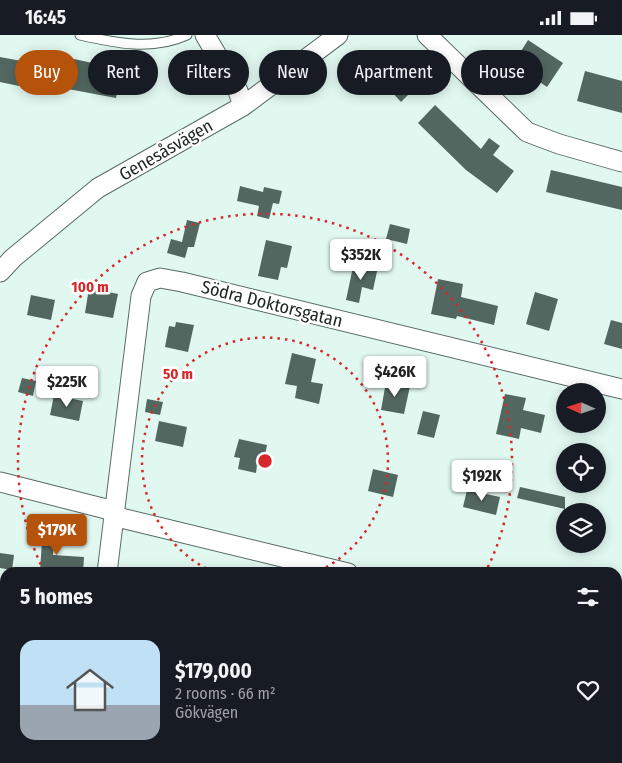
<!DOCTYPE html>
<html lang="en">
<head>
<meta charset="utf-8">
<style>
	body { margin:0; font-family:"Fira Sans Condensed",sans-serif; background:#20242c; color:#f1f3f6; height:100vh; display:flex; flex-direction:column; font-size:19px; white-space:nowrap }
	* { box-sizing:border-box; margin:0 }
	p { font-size:16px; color:#9ea1a6 }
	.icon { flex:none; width:28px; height:28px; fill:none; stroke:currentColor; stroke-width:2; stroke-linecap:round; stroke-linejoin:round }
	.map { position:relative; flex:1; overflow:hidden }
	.details { position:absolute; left:0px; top:532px; width:622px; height:196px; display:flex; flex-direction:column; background:#171b24; border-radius:15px 15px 0 0; box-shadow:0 2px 12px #0003 }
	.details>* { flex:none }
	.hud { position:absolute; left:15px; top:15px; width:592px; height:45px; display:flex; gap:10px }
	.needle { width:32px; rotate:273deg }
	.buttons { position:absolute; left:556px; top:348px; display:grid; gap:10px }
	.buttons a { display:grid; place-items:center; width:50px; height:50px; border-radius:50%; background:#171b24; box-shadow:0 2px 12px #0003; font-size:25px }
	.price { position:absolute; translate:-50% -42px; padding:0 11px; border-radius:5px; background:#fff; color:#222; font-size:16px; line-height:32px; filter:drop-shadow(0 1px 2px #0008) }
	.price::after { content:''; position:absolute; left:50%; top:30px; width:15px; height:11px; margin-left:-8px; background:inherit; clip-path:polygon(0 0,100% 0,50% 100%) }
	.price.current { background:#b45309; color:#fff }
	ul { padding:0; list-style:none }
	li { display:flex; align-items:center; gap:15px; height:125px; padding:0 20px }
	li span { display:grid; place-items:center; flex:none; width:140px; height:100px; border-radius:15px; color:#555 }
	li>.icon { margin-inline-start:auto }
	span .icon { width:60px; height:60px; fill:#fffc; stroke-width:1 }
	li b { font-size:21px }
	h2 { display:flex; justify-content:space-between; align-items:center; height:60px; padding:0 20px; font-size:21px }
	.chip { padding:0 18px; border-radius:22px; background:#171b24; box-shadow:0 2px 12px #0003; font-size:18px; line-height:45px }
	.chip.current { background:#b45309; color:#fff }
	.status { display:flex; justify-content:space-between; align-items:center; height:35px; padding:0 25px; background:#171b24; direction:ltr }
	.status svg { height:14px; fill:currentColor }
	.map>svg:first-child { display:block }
</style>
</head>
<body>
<div class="status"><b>16:45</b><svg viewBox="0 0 49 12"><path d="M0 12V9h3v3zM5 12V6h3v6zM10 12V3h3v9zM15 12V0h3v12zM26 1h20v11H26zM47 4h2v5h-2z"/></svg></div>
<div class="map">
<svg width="622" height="728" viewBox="0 0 622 728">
	<rect width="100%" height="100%" fill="#e1f8f1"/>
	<path fill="#536761" d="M 528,5 L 563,28 L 547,52 L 513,29 Z
		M 0,22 L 43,30 L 44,26 L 72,31 L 74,24 L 97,29 L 95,35 L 121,40 L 116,63 L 20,45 L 19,51 L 0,47 Z
		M 390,23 L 417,51 L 401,67 L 374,38 Z
		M 585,36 L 622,46 L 622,78 L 577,66 Z
		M 435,70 L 481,114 L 489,103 L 500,111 L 493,120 L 514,136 L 497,158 L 466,135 L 418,88 Z
		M 551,135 L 622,152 L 622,175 L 546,157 Z
		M 240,151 L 263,157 L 264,152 L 282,156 L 279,169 L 273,168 L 269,184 L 257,181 L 259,171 L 237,166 Z
		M 187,185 L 200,188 L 194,212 L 188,212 L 185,223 L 167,218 L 171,204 L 182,207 Z
		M 390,189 L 410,194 L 407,209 L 386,204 Z
		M 266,205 L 292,211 L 287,233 L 281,232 L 278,245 L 258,241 Z
		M 354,227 L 378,232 L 373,255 L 362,252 L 359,268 L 346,265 Z
		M 438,244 L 463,249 L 461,262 L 498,271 L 494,290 L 457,281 L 456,284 L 431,279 Z
		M 89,253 L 118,259 L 113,283 L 85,278 Z
		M 535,257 L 558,264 L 549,296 L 526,289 Z
		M 31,260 L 55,265 L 51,285 L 27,280 Z
		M 611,285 L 622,288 L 622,314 L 604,309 Z
		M 176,287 L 194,290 L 188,317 L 165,312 L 169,291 L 175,292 Z
		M 292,318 L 316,324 L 311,347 L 323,349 L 319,369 L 295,363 L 297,351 L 285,349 Z
		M 22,343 L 36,346 L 33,361 L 18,357 Z
		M 386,347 L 410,351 L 404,379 L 381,375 Z
		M 505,359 L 526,363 L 523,375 L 545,380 L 541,398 L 521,393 L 519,404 L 496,399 Z
		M 54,360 L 83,366 L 79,386 L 50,380 Z
		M 147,364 L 163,367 L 160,380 L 145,377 Z
		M 423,376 L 440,380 L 434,403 L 417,399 Z
		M 159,386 L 187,392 L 183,412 L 155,406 Z
		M 239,404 L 267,410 L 263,431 L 257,430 L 256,438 L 238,434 L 240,423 L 234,422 Z
		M 373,434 L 398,440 L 393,462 L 368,456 Z
		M 520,452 L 565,462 L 565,474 L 517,463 Z
		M 467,455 L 500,462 L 496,480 L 463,472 Z
		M 43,491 L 55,492 L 53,520 L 84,522 L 83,538 L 40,536 Z
		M 0,518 L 14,520 L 12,535 L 0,533 Z"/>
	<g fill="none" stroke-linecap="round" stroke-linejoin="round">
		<defs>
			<path id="service" d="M 80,0 C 115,8 152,16 187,0"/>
			<path id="minor" d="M 205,0 L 238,56 L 243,71
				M 427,0 L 527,97 L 559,109 L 622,127
				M 0,237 L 13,223 L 98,153 L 243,71 L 338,0
				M 0,447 L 114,476 L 113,481 L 348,538
				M 107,538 L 141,261 L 147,247 L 160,243 L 182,247 L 622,354
				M 618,602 L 622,603
				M 0,720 L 5,688
				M 457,728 L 458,724"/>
			<path id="tertiary" d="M 0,685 L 5,686
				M 278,724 L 306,728"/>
		</defs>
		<use href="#service" stroke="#586c66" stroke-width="11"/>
		<use href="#minor" stroke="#586c66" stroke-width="21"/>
		<use href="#tertiary" stroke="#586c66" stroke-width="26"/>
		<use href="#service" stroke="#fff" stroke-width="9"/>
		<use href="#minor" stroke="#fff" stroke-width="19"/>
		<use href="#tertiary" stroke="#fff" stroke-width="24"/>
	</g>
	<g fill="none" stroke="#d62828" stroke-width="2.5" stroke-dasharray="2.5 5">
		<path d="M213 537A123 123 0 1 1 317 537"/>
		<path d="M44 536A247 247 0 1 1 486 536"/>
	</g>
	<g text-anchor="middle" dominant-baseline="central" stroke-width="5" stroke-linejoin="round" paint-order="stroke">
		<g font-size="18" fill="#1e2624" stroke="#fff">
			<text transform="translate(166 115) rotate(-30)">Genesåsvägen</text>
			<text transform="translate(272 269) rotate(14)">Södra Doktorsgatan</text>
		</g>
	</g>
	<circle cx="265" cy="426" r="8" fill="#d62828" stroke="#fff" stroke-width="2.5"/>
	<g font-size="15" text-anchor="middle" font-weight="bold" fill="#d62828" stroke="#fff" stroke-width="5" stroke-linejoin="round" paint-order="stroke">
		<text x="90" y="257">100 m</text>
		<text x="178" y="344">50 m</text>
	</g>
</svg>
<div class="buttons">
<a><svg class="needle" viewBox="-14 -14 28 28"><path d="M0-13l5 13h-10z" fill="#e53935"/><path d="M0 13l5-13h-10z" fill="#9ea1a6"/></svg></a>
<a><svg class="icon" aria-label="locate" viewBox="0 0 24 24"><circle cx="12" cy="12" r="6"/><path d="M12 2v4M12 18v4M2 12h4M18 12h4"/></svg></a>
<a><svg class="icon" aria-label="layers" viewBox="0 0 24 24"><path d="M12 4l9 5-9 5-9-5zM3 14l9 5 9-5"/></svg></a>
</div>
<b class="price" style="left:361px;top:246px">$352K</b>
<b class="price" style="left:395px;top:363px">$426K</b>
<b class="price" style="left:67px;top:373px">$225K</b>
<b class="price" style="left:482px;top:467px">$192K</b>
<b class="price current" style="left:57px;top:521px">$179K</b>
<div class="hud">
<a class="chip current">Buy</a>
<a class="chip">Rent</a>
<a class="chip">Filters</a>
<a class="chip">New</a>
<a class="chip">Apartment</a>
<a class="chip">House</a>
</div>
<section class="details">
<h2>5 homes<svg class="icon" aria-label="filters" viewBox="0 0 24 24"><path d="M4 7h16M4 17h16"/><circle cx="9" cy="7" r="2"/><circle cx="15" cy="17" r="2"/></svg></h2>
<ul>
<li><span style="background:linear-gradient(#bfe0f5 65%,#9aa5b1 0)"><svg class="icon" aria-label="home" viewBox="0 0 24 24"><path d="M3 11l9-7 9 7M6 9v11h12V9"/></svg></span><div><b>$179,000</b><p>2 rooms · 66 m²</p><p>Gökvägen</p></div><svg class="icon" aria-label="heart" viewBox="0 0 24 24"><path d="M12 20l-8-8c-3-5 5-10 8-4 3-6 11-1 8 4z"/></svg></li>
</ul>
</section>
</div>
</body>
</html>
